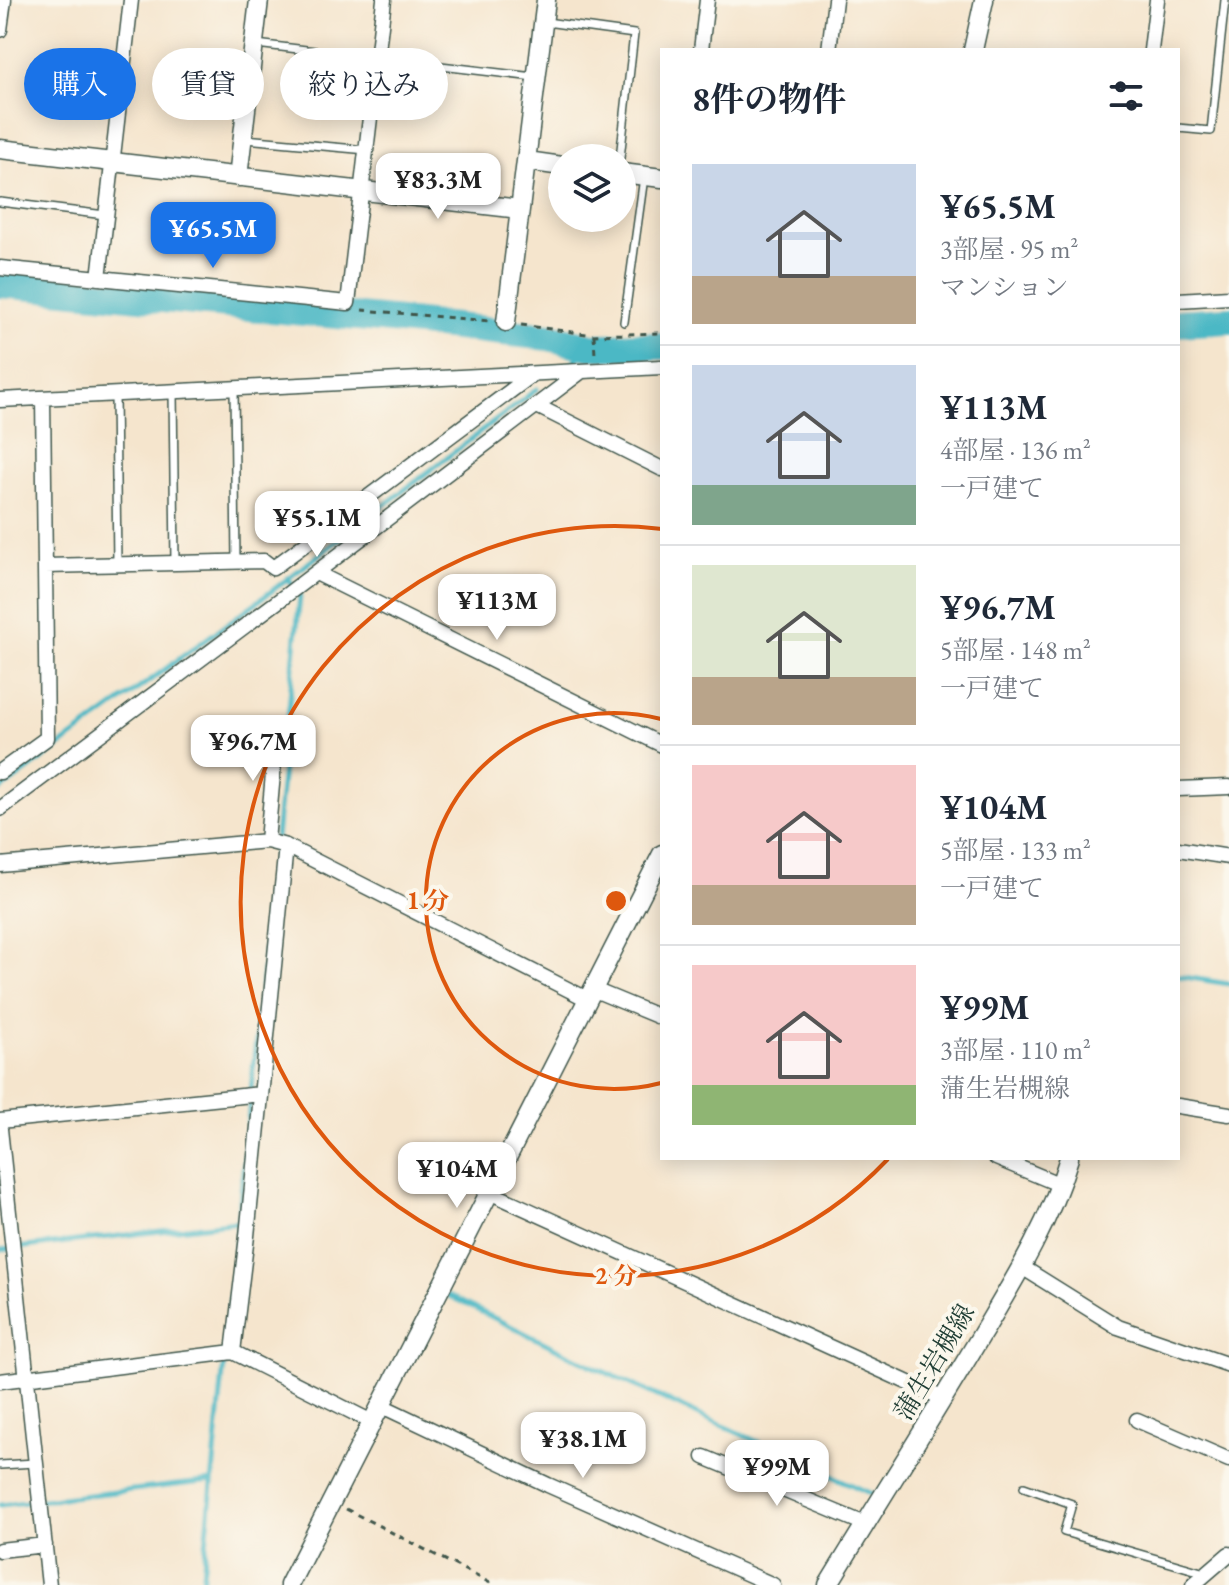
<!DOCTYPE html>
<html lang="ja">
<head>
<meta charset="utf-8">
<style>
	body { margin:0; font-family:"EB Garamond","Noto Serif JP",serif; background:#f2f2f3; color:#1f2937; height:100vh; display:flex; flex-direction:column; font-size:30px; white-space:nowrap }
	* { box-sizing:border-box; margin:0 }
	p { font-size:26px; color:#747a83 }
	.icon { flex:none; width:44px; height:44px; fill:none; stroke:currentColor; stroke-width:2; stroke-linecap:round; stroke-linejoin:round }
	.map { position:relative; flex:1; overflow:hidden }
	.details { position:absolute; left:660px; top:48px; width:520px; height:1112px; display:flex; flex-direction:column; background:#fff; border-radius:0px; box-shadow:0 4px 20px #0003 }
	.details>* { flex:none }
	.top-card { position:absolute; left:24px; top:48px; width:516px; height:72px; display:flex; gap:16px }
	.fabs { position:absolute; left:548px; top:144px; display:grid; gap:16px }
	.fabs a { display:grid; place-items:center; width:88px; height:88px; border-radius:50%; background:#fff; box-shadow:0 4px 20px #0003; font-size:40px }
	.price { position:absolute; translate:-50% -68px; padding:0 18px; border-radius:16px; background:#fff; color:#222; font-size:26px; line-height:52px; filter:drop-shadow(0 2px 4px #0008) }
	.price::after { content:''; position:absolute; left:50%; top:48px; width:24px; height:18px; margin-left:-12px; background:inherit; clip-path:polygon(0 0,100% 0,50% 100%) }
	.price.selected { background:#1a73e8; color:#fff }
	ul { padding:0; list-style:none }
	li { display:flex; align-items:center; gap:24px; height:200px; padding:0 32px }
	li+li { border-top:2px solid #e0e1e3 }
	li span { display:grid; place-items:center; flex:none; width:224px; height:160px; border-radius:0px; color:#555 }
	li>.icon { margin-inline-start:auto }
	span .icon { width:96px; height:96px; fill:#fffc; stroke-width:1 }
	li b { font-size:34px }
	h2 { display:flex; justify-content:space-between; align-items:center; height:96px; padding:0 32px; font-size:34px }
	.chip { padding:0 28px; border-radius:36px; background:#fff; box-shadow:0 4px 20px #0003; font-size:28px; line-height:72px }
	.chip.selected { background:#1a73e8; color:#fff }
	.map>svg:first-child { display:block }
</style>
</head>
<body>
<div class="map">
<svg width="1229" height="1585" viewBox="0 0 1229 1585">
	<rect width="100%" height="100%" fill="#fbf7ec"/>
	<filter id="ink" filterUnits="userSpaceOnUse"><feTurbulence type="fractalNoise" baseFrequency=".0125" numOctaves="2"/><feDisplacementMap in="SourceGraphic" scale="16" xChannelSelector="R" yChannelSelector="G"/><feConvolveMatrix kernelMatrix="1 2 1 2 8 2 1 2 1" color-interpolation-filters="sRGB"/></filter>
	<filter id="wash" filterUnits="userSpaceOnUse"><feTurbulence type="fractalNoise" baseFrequency=".006" numOctaves="4" result="noise"/><feDisplacementMap in="SourceGraphic" scale="32" xChannelSelector="R" yChannelSelector="G"/><feGaussianBlur stdDeviation="1.8" result="paint"/><feColorMatrix in="noise" values="0 0 0 0 0 0 0 0 0 0 0 0 0 0 0 0 0 1.4 0 .05"/><feComposite in="paint" operator="in"/></filter>
	<g filter="url(#wash)">
		<rect width="100%" height="100%" fill="#f5e5cd"/>
		<g fill="none" stroke-linecap="round" stroke-linejoin="round">
			<path stroke="#4bb8c5" stroke-width="5" d="M 571,364 L 592,347
				M 0,790 L 261,599 L 537,389
				M 1178,976 L 1229,984
				M 0,1250 L 237,1222
				M 441,1292 L 594,1367 L 874,1495
				M 0,1505 L 212,1481
				M 202,1585 L 300,596 L 288,578"/>
			<path stroke="#4bb8c5" stroke-width="28" d="M 0,284 L 391,320 L 549,337 L 592,347
				M 1178,323 L 1229,320
				M 600,347 L 662,346"/>
		</g>
	</g>
	<g filter="url(#ink)">
		<g fill="none" stroke-linecap="round" stroke-linejoin="round">
			<defs>
				<path id="lane" d="M 546,22 L 634,34 L 620,158
					M 256,44 L 534,77
					M 1178,128 L 1211,131 L 1225,0
					M 245,139 L 367,150
					M 0,202 L 105,215
					M 624,322 L 644,177
					M 234,388 L 236,562
					M 173,391 L 175,563
					M 115,395 L 117,564
					M 0,1465 L 36,1463
					M 1024,1487 L 1072,1504 L 1064,1532 L 1205,1573"/>
				<path id="street" d="M 0,30 L 4,0
					M 701,50 L 707,0
					M 829,50 L 835,0
					M 1151,50 L 1157,0
					M 0,268 L 348,303 L 384,0
					M 99,278 L 131,0
					M 1178,300 L 1229,297
					M 0,400 L 662,367
					M 537,406 L 662,469
					M 45,566 L 264,561 L 273,568 L 532,375
					M 316,573 L 662,745
					M 0,772 L 47,738 L 43,398
					M 1178,789 L 1229,787
					M 0,809 L 289,593 L 582,371
					M 267,841 L 277,729
					M 1178,849 L 1229,857
					M 0,865 L 267,841 L 286,846 L 587,999
					M 592,989 L 662,1018
					M 1178,1106 L 1229,1114
					M 0,1121 L 261,1094
					M 0,1129 L 49,1585
					M 996,1158 L 1061,1185
					M 489,1192 L 944,1399
					M 1022,1267 L 1118,1327 L 1229,1365
					M 233,1352 L 247,1236 L 286,846
					M 0,1381 L 233,1352 L 372,1422
					M 380,1405 L 548,1485 L 773,1585
					M 1137,1420 L 1229,1460
					M 704,1457 L 865,1524
					M 0,1550 L 45,1545
					M 1193,1585 L 1229,1554"/>
				<path id="secondary" d="M 973,50 L 984,0
					M 0,149 L 520,209
					M 527,161 L 562,166
					M 622,173 L 662,178
					M 238,177 L 259,0
					M 506,322 L 546,0
					M 289,1585 L 662,854
					M 828,1585 C 879,1501 932,1418 982,1334 C 1016,1277 1050,1222 1069,1158"/>
			</defs>
			<use href="#lane" stroke="#3f564b" stroke-width="10"/>
			<use href="#street" stroke="#3f564b" stroke-width="17"/>
			<use href="#secondary" stroke="#3f564b" stroke-width="21"/>
			<path stroke="#3f564b" stroke-width="3" stroke-dasharray="6 6" stroke-linecap="butt" d="M 362,310 L 489,321
				M 521,325 L 594,335 L 662,333
				M 594,335 L 595,356
				M 346,1509 L 494,1585"/>
			<use href="#lane" stroke="#fff" stroke-width="7"/>
			<use href="#street" stroke="#fff" stroke-width="14"/>
			<use href="#secondary" stroke="#fff" stroke-width="18"/>
		</g>
	</g>
	<g fill="none" stroke="#de580e" stroke-width="4">
		<path d="M661 1083A188 188 0 1 1 661 719"/>
		<path d="M888 1159A375 375 0 1 1 662 529"/>
	</g>
	<g text-anchor="middle" dominant-baseline="central" stroke-width="8" stroke-linejoin="round" paint-order="stroke">
		<g font-size="26" fill="#1f3d34" stroke="#fbf7ec">
			<text transform="translate(934 1362) rotate(-59)">蒲生岩槻線</text>
		</g>
	</g>
	<circle cx="616" cy="901" r="12" fill="#de580e" stroke="#fbf7ec" stroke-width="4"/>
	<g font-size="24" text-anchor="middle" font-weight="bold" fill="#de580e" stroke="#fbf7ec" stroke-width="8" stroke-linejoin="round" paint-order="stroke">
		<text x="428" y="909">1 分</text>
		<text x="616" y="1284">2 分</text>
	</g>
</svg>
<div class="fabs">
<a><svg class="icon" aria-label="layers" viewBox="0 0 24 24"><path d="M12 4l9 5-9 5-9-5zM3 14l9 5 9-5"/></svg></a>
</div>
<b class="price" style="left:438px;top:221px">¥83.3M</b>
<b class="price selected" style="left:213px;top:270px">¥65.5M</b>
<b class="price" style="left:317px;top:559px">¥55.1M</b>
<b class="price" style="left:497px;top:642px">¥113M</b>
<b class="price" style="left:253px;top:783px">¥96.7M</b>
<b class="price" style="left:457px;top:1210px">¥104M</b>
<b class="price" style="left:583px;top:1480px">¥38.1M</b>
<b class="price" style="left:777px;top:1508px">¥99M</b>
<div class="top-card">
<a class="chip selected">購入</a>
<a class="chip">賃貸</a>
<a class="chip">絞り込み</a>
</div>
<section class="details">
<h2>8件の物件<svg class="icon" aria-label="filters" viewBox="0 0 24 24"><path d="M4 7h16M4 17h16"/><circle cx="9" cy="7" r="2"/><circle cx="15" cy="17" r="2"/></svg></h2>
<ul>
<li><span style="background:linear-gradient(#c9d6e8 70%,#b9a48a 0)"><svg class="icon" aria-label="home" viewBox="0 0 24 24"><path d="M3 11l9-7 9 7M6 9v11h12V9"/></svg></span><div><b>¥65.5M</b><p>3部屋 · 95 m²</p><p>マンション</p></div></li>
<li><span style="background:linear-gradient(#c9d6e8 75%,#7fa58c 0)"><svg class="icon" aria-label="home" viewBox="0 0 24 24"><path d="M3 11l9-7 9 7M6 9v11h12V9"/></svg></span><div><b>¥113M</b><p>4部屋 · 136 m²</p><p>一戸建て</p></div></li>
<li><span style="background:linear-gradient(#dfe7d0 70%,#b9a48a 0)"><svg class="icon" aria-label="home" viewBox="0 0 24 24"><path d="M3 11l9-7 9 7M6 9v11h12V9"/></svg></span><div><b>¥96.7M</b><p>5部屋 · 148 m²</p><p>一戸建て</p></div></li>
<li><span style="background:linear-gradient(#f6c9c9 75%,#b9a48a 0)"><svg class="icon" aria-label="home" viewBox="0 0 24 24"><path d="M3 11l9-7 9 7M6 9v11h12V9"/></svg></span><div><b>¥104M</b><p>5部屋 · 133 m²</p><p>一戸建て</p></div></li>
<li><span style="background:linear-gradient(#f6c9c9 75%,#8fb573 0)"><svg class="icon" aria-label="home" viewBox="0 0 24 24"><path d="M3 11l9-7 9 7M6 9v11h12V9"/></svg></span><div><b>¥99M</b><p>3部屋 · 110 m²</p><p>蒲生岩槻線</p></div></li>
</ul>
</section>
</div>
</body>
</html>
